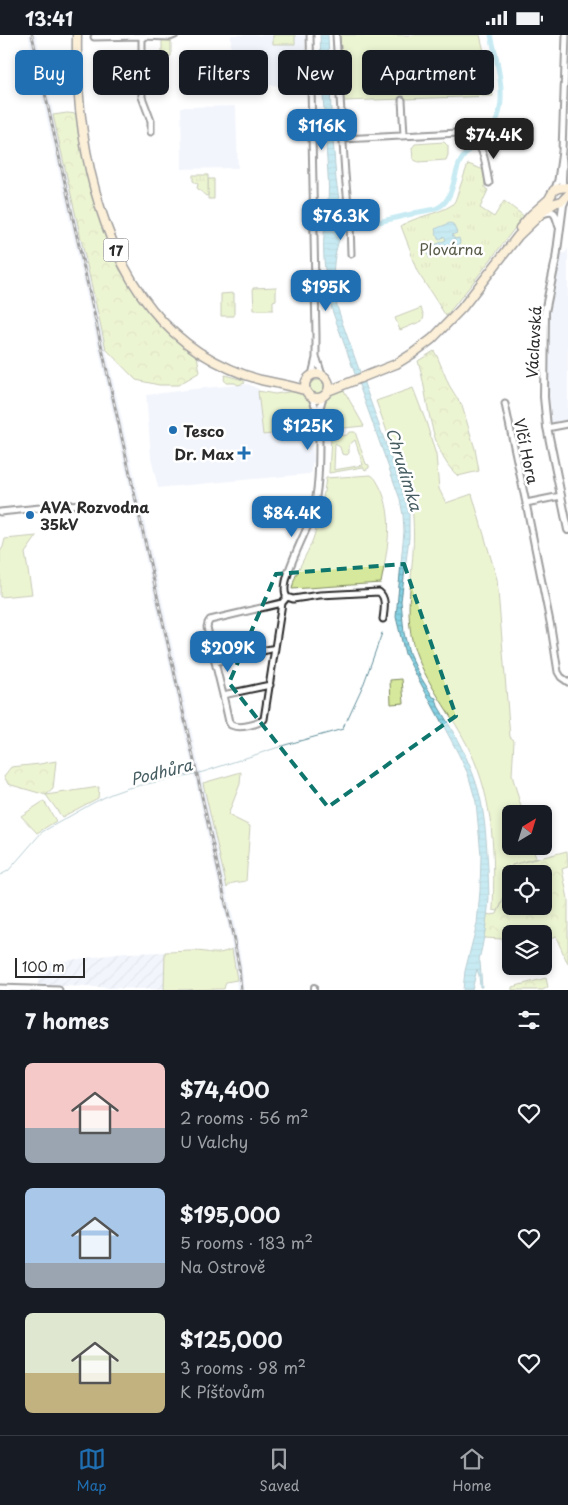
<!DOCTYPE html>
<html lang="en">
<head>
<meta charset="utf-8">
<style>
	body { margin:0; font-family:"Playpen Sans",sans-serif; background:#20242c; color:#f1f3f6; height:100vh; display:flex; flex-direction:column; font-size:19px; white-space:nowrap }
	* { box-sizing:border-box; margin:0 }
	p { font-size:16px; color:#9ea1a6 }
	.icon { flex:none; width:28px; height:28px; fill:none; stroke:currentColor; stroke-width:2; stroke-linecap:round; stroke-linejoin:round }
	.map { position:relative; height:955px; overflow:hidden }
	.panel { display:flex; flex-direction:column; background:#171b24; flex:1 }
	.panel>* { flex:none }
	.banner { position:absolute; left:15px; top:15px; width:539px; height:45px; display:flex; gap:10px }
	.needle { width:32px; rotate:38deg }
	.fabs { position:absolute; left:502px; top:770px; display:grid; gap:10px }
	.fabs a { display:grid; place-items:center; width:50px; height:50px; border-radius:8px; background:#171b24; box-shadow:0 2px 8px #0003; font-size:25px }
	.scale { position:absolute; left:15px; bottom:12px; width:70px; box-sizing:border-box; padding-left:5px; border:2px solid #2b2b2b; border-top:0; font-size:14px; line-height:18px; white-space:nowrap; color:#2b2b2b; -webkit-text-stroke:4px #fff; paint-order:stroke }
	.price { position:absolute; translate:-50% -42px; padding:0 11px; border-radius:10px; background:#1f6fb2; color:#fff; font-size:16px; line-height:32px; filter:drop-shadow(0 1px 2px #0008) }
	.price::after { content:''; position:absolute; left:50%; top:30px; width:15px; height:11px; margin-left:-8px; background:inherit; clip-path:polygon(0 0,100% 0,50% 100%) }
	.price.on { background:#222; color:#fff }
	ul { padding:0; list-style:none }
	li { display:flex; align-items:center; gap:15px; height:125px; padding:0 25px }
	li span { display:grid; place-items:center; flex:none; width:140px; height:100px; border-radius:8px; color:#555 }
	li>.icon { margin-inline-start:auto }
	span .icon { width:60px; height:60px; fill:#fffc; stroke-width:1 }
	li b { font-size:21px }
	h2 { display:flex; justify-content:space-between; align-items:center; height:60px; padding:0 25px; font-size:21px }
	.chip { padding:0 18px; border-radius:8px; background:#171b24; box-shadow:0 2px 8px #0003; font-size:18px; line-height:45px }
	.chip.on { background:#1f6fb2; color:#fff }
	.status { display:flex; justify-content:space-between; align-items:center; height:35px; padding:0 25px; background:#171b24; direction:ltr }
	.status svg { height:14px; fill:currentColor }
	.tab-bar { display:flex; justify-content:space-around; align-items:center; height:70px; border-top:1px solid #363941; background:#171b24; font-size:14px; color:#9ea1a6 }
	.tab-bar a { display:grid; justify-items:center; gap:2px }
	.tab-bar .on { color:#1f6fb2 }
	.map>svg:first-child { display:block }
</style>
</head>
<body>
<div class="status"><b>13:41</b><svg viewBox="0 0 49 12"><path d="M0 12V9h3v3zM5 12V6h3v6zM10 12V3h3v9zM15 12V0h3v12zM26 1h20v11H26zM47 4h2v5h-2z"/></svg></div>
<div class="map">
<svg width="568" height="955" viewBox="0 0 568 955">
	<defs>
		<pattern id="industrial-furrows" width="10" height="10" patternUnits="userSpaceOnUse" patternTransform="scale(1.25)"><rect width="10" height="10" fill="#e3eaf8"/><path d="M-1 1l2-2M0 10L10 0M9 11l2-2" fill="none" stroke="#c3c9d5"/></pattern>
		<pattern id="forest-crowns" width="20" height="18" patternUnits="userSpaceOnUse" patternTransform="scale(1.25)"><rect width="20" height="18" fill="#d6e89b"/><path d="M2 6a3 3 0 1 1 6 0M12 15a3 3 0 1 1 6 0" fill="none" stroke="#b8c786"/></pattern>
		<pattern id="park-tufts" width="24" height="20" patternUnits="userSpaceOnUse" patternTransform="scale(1.25)"><rect width="24" height="20" fill="#d6e89b"/><path d="M3 7l-1-3M5 7V3M7 7l1-3M15 17l-1-3M17 17v-4M19 17l1-3" fill="none" stroke="#b8c786"/></pattern>
		<pattern id="water-rules" width="6" height="5" patternUnits="userSpaceOnUse" patternTransform="scale(1.25)"><rect width="6" height="5" fill="#85d2e4"/><path d="M0 2.5h6" fill="none" stroke="#73b4c4"/></pattern>
	</defs>
	<rect width="100%" height="100%" fill="#fff"/>
	<filter id="ink" filterUnits="userSpaceOnUse"><feTurbulence type="fractalNoise" baseFrequency=".02" numOctaves="2"/><feDisplacementMap in="SourceGraphic" scale="10" xChannelSelector="R" yChannelSelector="G"/><feConvolveMatrix kernelMatrix="1 2 1 2 8 2 1 2 1" color-interpolation-filters="sRGB"/></filter>
	<g filter="url(#ink)">
		<path fill="#e3eaf8" d="M 28,0 L 36,0 L 236,896 L 242,930 L 244,955 L 237,955 L 235,931 L 229,897 Z
			M 231,0 L 305,0 L 305,49 L 294,49 L 294,50 L 251,51 L 251,47 L 228,47 L 227,21 L 230,21 Z
			M 236,71 L 238,133 L 182,134 L 181,72 Z
			M 568,213 L 568,386 L 551,390 L 547,362 L 549,277 L 562,218 L 565,218 Z
			M 248,349 L 259,354 L 260,371 L 311,394 L 314,427 L 312,428 L 312,437 L 309,439 L 158,453 L 151,423 L 146,360 L 193,354 Z"/>
		<path fill="url(#industrial-furrows)" d="M 165,917 L 164,955 L 38,950 L 39,929 L 125,918 Z"/>
		<path fill="#d6e89b" stroke="#808a63" fill-rule="evenodd" d="M 273,0 L 295,0 L 295,9 L 273,9 Z
			M 340,0 L 480,0 L 490,41 L 493,61 L 344,66 Z
			M 162,5 L 171,5 L 171,21 L 162,21 Z
			M 444,107 L 448,111 L 448,120 L 446,125 L 418,127 L 413,124 L 412,113 L 415,109 Z
			M 208,144 L 214,144 L 214,164 L 208,164 Z
			M 276,252 L 276,265 L 273,266 L 273,275 L 254,275 L 253,253 Z
			M 421,273 L 424,281 L 422,286 L 400,295 L 395,283 Z
			M 225,340 L 243,345 L 245,348 L 238,350 L 235,348 L 226,348 L 224,344 Z
			M310 352a7 7 0 1 1 14 0a7 7 0 1 1-14 0Z
			M 342,352 L 364,391 L 323,395 C 321,391 321,388 321,383 C 321,365 325,360 342,352 Z
			M 413,353 L 426,387 L 436,420 L 439,454 L 446,468 L 472,459 L 497,544 L 510,702 L 514,705 L 512,740 L 523,779 L 511,779 L 511,811 L 532,811 L 536,823 L 512,830 L 511,848 L 498,876 L 493,875 C 495,821 494,765 470,716 C 453,679 424,648 413,609 C 406,582 410,557 412,530 C 414,510 414,490 412,470 L 411,463 L 376,366 Z
			M 296,355 C 311,360 319,378 314,392 L 308,395 L 263,400 L 258,356 L 275,359 L 295,356 Z
			M 349,397 L 355,397 L 366,429 L 369,430 L 369,433 L 365,435 L 363,432 L 329,438 L 331,402 L 347,400 ZM 355,405 L 363,430 L 334,435 L 335,409 L 340,412 L 342,419 L 347,420 L 349,418 L 349,410 Z
			M 371,440 C 376,443 377,447 380,452 C 395,483 387,516 381,548 L 292,554 C 295,536 307,521 313,504 C 320,484 323,464 326,443 Z
			M 37,501 L 25,518 L 32,559 L 0,562 L 0,517 L 3,512 L 5,504 Z
			M 402,644 L 404,668 L 391,669 L 390,645 Z
			M 241,737 L 240,749 L 228,780 L 250,791 L 246,846 C 239,848 230,846 227,853 L 203,748 Z
			M 99,752 L 98,763 L 62,782 L 46,760 Z
			M 44,766 L 56,786 L 37,798 L 21,781 Z
			M 232,914 L 237,945 L 226,947 L 224,954 L 164,955 L 165,917 C 175,917 184,916 193,916 C 211,916 214,922 232,914 Z"/>
		<path fill="url(#forest-crowns)" stroke="#808a63" d="M 67,78 L 78,79 L 82,118 L 101,190 L 120,235 L 154,284 L 174,304 L 197,321 L 200,337 L 178,350 L 159,350 L 136,345 L 106,314 L 53,80 Z
			M 434,316 L 437,321 L 449,350 L 462,371 L 475,414 L 479,436 L 458,441 C 428,416 429,361 418,326 Z
			M 56,726 L 53,754 L 46,760 L 8,749 L 4,741 L 11,732 L 40,729 Z
			M 567,816 L 568,832 L 562,834 L 568,864 L 568,929 L 556,902 L 544,906 L 544,899 L 511,899 L 511,917 L 507,918 L 502,904 L 484,903 L 487,879 L 491,880 L 497,879 L 511,848 L 511,871 L 544,871 L 544,839 L 512,839 L 512,830 Z
			M 546,943 L 548,952 L 543,955 L 512,955 L 512,952 Z"/>
		<path fill="url(#park-tufts)" stroke="#808a63" d="M 468,129 L 484,135 L 485,153 L 488,155 L 480,173 L 494,182 L 504,166 L 524,181 L 475,245 L 446,281 L 417,236 L 410,218 L 411,217 L 401,191 C 416,181 436,180 452,170 L 455,166 Z
			M 193,140 L 208,140 L 208,160 L 206,161 L 197,153 L 198,149 L 193,146 Z
			M 234,258 L 234,281 L 221,281 L 221,259 Z"/>
		<path fill="url(#water-rules)" stroke="#618f9a" d="M 320,0 L 328,0 L 331,76 L 336,145 L 342,184 L 343,189 L 345,191 C 334,211 331,238 335,261 C 336,270 340,279 342,287 L 404,460 L 409,479 L 409,503 L 401,566 L 404,598 L 409,618 L 420,641 L 433,662 L 436,663 L 438,671 C 451,693 464,715 473,739 C 485,769 486,802 488,834 C 488,844 489,854 489,864 C 487,885 484,905 479,925 L 480,927 L 482,952 L 480,952 L 479,940 L 477,934 L 472,955 L 463,955 L 465,936 L 477,889 L 480,856 L 481,820 L 476,767 L 468,739 L 458,718 L 405,619 L 396,582 L 404,496 L 403,480 L 400,464 L 332,275 C 325,244 320,210 327,179 L 326,179 C 331,156 327,132 326,109 C 324,72 321,36 320,0 Z
			M 450,188 L 453,189 L 457,198 L 452,200 L 455,204 L 459,203 L 460,207 L 459,211 L 449,215 L 445,213 L 446,216 L 429,223 L 426,214 L 446,205 L 444,201 L 440,205 L 438,204 L 435,194 Z"/>
		<g fill="none" stroke-linecap="round" stroke-linejoin="round">
			<path stroke="#618f9a" stroke-width="1" d="M 347,685 L 364,648 L 382,598
				M 0,840 L 8,836 L 42,797 L 93,768 L 111,759 L 128,753 L 203,737 L 285,710 L 343,694 L 345,688"/>
			<path stroke="#85d2e4" stroke-width="5" d="M 437,173 C 454,166 453,141 460,127 C 467,113 482,104 492,93 C 510,70 497,26 491,0
				M 414,178 L 435,174
				M 338,192 L 374,188 L 412,179"/>
			<defs>
				<path id="pedestrian" d="M 314,955 L 314,952"/>
				<path id="minor" d="M 310,0 L 316,300 L 316,323 L 312,340
					M 336,0 L 345,139 L 350,189 L 351,219
					M 94,2 L 142,1
					M 402,65 L 404,100
					M 151,97 L 151,86 L 142,62 L 142,1 L 170,2 L 175,0
					M 343,104 L 459,98 C 486,107 484,123 489,148
					M 562,121 C 565,132 561,142 563,153
					M 554,156 L 558,145 L 562,116 L 566,0
					M 317,324 L 322,340
					M 312,363 L 318,378
					M 505,369 L 526,468
					M 547,393 L 568,389
					M 561,461 L 526,468 L 551,592 L 558,637 L 561,642 L 568,647
					M 0,477 L 80,469
					M 287,562 C 277,549 307,497 312,480 C 319,456 319,429 319,404 C 319,389 318,376 323,362
					M 287,562 L 293,564 L 320,560 L 379,557 C 387,563 384,576 383,584
					M 215,627 L 207,592 L 208,588 L 210,585 L 282,568
					M 270,650 L 223,660 L 215,627 L 271,614 L 275,614
					M 223,660 L 229,687 L 231,690 C 239,694 257,690 264,684 L 282,568 L 287,562
					M 0,953 L 59,955"/>
				<path id="tertiary" d="M 566,163 L 563,170 L 556,224 L 545,277 L 544,362 L 547,392 L 568,495
					M 542,179 C 555,173 556,180 559,191"/>
				<path id="primary" d="M 77,0 C 75,107 102,254 199,317 C 218,329 239,339 261,345 C 276,348 291,351 305,355
					M 520,193 L 531,180 L 549,164 L 554,155 L 559,153 L 568,152
					M305 351a12 12 0 1 1 24 0a12 12 0 1 1-24 0Z
					M 328,356 L 396,329 L 412,319 L 432,304 L 462,273 L 518,201 L 547,173 L 555,168 L 562,166 L 568,160"/>
			</defs>
			<use href="#pedestrian" stroke="#2b2b2b" stroke-width="8"/>
			<use href="#minor" stroke="#2b2b2b" stroke-width="9"/>
			<use href="#tertiary" stroke="#2b2b2b" stroke-width="10"/>
			<use href="#primary" stroke="#2b2b2b" stroke-width="11"/>
			<use href="#pedestrian" stroke="#fff" stroke-width="4"/>
			<use href="#minor" stroke="#fff" stroke-width="5"/>
			<use href="#tertiary" stroke="#fff" stroke-width="6"/>
			<use href="#primary" stroke="#f9ddab" stroke-width="8"/>
			<defs>
				<path id="rail" d="M 32,0 L 232,896 L 239,931 L 241,955"/>
			</defs>
			<use href="#rail" stroke="#2b2b2b" stroke-width="3"/>
			<use href="#rail" stroke="#fff" stroke-width="1" stroke-dasharray="4" stroke-linecap="butt"/>
		</g>
	</g>
	<path d="M0 0H568V955H0ZM 404,529 L 456,681 L 328,772 L 229,648 L 276,539 Z" fill="#fff" fill-opacity=".55" fill-rule="evenodd"/>
	<path fill="none" stroke="#0f766e" stroke-width="4" stroke-dasharray="10 6" stroke-linejoin="round" d="M 404,529 L 456,681 L 328,772 L 229,648 L 276,539 Z"/>
	<g fill="#1f6fb2" stroke="#fff" stroke-width="2">
		<circle cx="173" cy="395" r="5"/>
		<path d="M241.5 410.5h5v5h5v5h-5v5h-5v-5h-5v-5h5z"/>
		<circle cx="30" cy="480" r="5"/>
	</g>
	<g text-anchor="middle" dominant-baseline="central" stroke-width="5" stroke-linejoin="round" paint-order="stroke">
		<rect fill="#fff" stroke="#6b6b6b" stroke-width="1" x="103.5" y="203.5" width="25" height="23" rx="4"/>
		<g font-size="14" font-weight="bold" fill="#2b2b2b">
			<text x="116" y="215">17</text>
		</g>
		<g font-size="15" fill="#565a47" stroke="#fff">
			<text x="451" y="213">Plovárna</text>
		</g>
		<g font-size="15" fill="#2b2b2b" stroke="#fff">
			<text transform="translate(533 307) rotate(-87)">Václavská</text>
			<text transform="translate(527 416) rotate(78)">Vlčí Hora</text>
		</g>
		<g font-size="15" font-weight="bold" fill="#2b2b2b" stroke="#fff" text-anchor="start">
			<text x="183" y="395">Tesco</text>
			<text x="234" y="418" text-anchor="end">Dr. Max</text>
			<text x="40" y="471">AVA Rozvodna<tspan x="40" dy="17">35kV</tspan></text>
		</g>
		<g font-size="16" font-style="italic" fill="#465d62" stroke="#fff">
			<text transform="translate(405 434) rotate(73)">Chrudimka</text>
			<text transform="translate(161 736) rotate(-14)">Podhůra</text>
		</g>
	</g>
</svg>
<div class="fabs">
<a><svg class="needle" viewBox="-14 -14 28 28"><path d="M0-13l5 13h-10z" fill="#e53935"/><path d="M0 13l5-13h-10z" fill="#9ea1a6"/></svg></a>
<a><svg class="icon" aria-label="locate" viewBox="0 0 24 24"><circle cx="12" cy="12" r="6"/><path d="M12 2v4M12 18v4M2 12h4M18 12h4"/></svg></a>
<a><svg class="icon" aria-label="layers" viewBox="0 0 24 24"><path d="M12 4l9 5-9 5-9-5zM3 14l9 5 9-5"/></svg></a>
</div>
<div class="scale">100 m</div>
<b class="price" style="left:322px;top:116px">$116K</b>
<b class="price on" style="left:494px;top:125px">$74.4K</b>
<b class="price" style="left:341px;top:206px">$76.3K</b>
<b class="price" style="left:326px;top:277px">$195K</b>
<b class="price" style="left:308px;top:416px">$125K</b>
<b class="price" style="left:292px;top:503px">$84.4K</b>
<b class="price" style="left:228px;top:638px">$209K</b>
<div class="banner">
<a class="chip on">Buy</a>
<a class="chip">Rent</a>
<a class="chip">Filters</a>
<a class="chip">New</a>
<a class="chip">Apartment</a>
</div>
</div>
<section class="panel">
<h2>7 homes<svg class="icon" aria-label="filters" viewBox="0 0 24 24"><path d="M4 7h16M4 17h16"/><circle cx="9" cy="7" r="2"/><circle cx="15" cy="17" r="2"/></svg></h2>
<ul>
<li><span style="background:linear-gradient(#f6c9c9 65%,#9aa5b1 0)"><svg class="icon" aria-label="home" viewBox="0 0 24 24"><path d="M3 11l9-7 9 7M6 9v11h12V9"/></svg></span><div><b>$74,400</b><p>2 rooms · 56 m²</p><p>U Valchy</p></div><svg class="icon" aria-label="heart" viewBox="0 0 24 24"><path d="M12 20l-8-8c-3-5 5-10 8-4 3-6 11-1 8 4z"/></svg></li>
<li><span style="background:linear-gradient(#a9c7e8 75%,#9aa5b1 0)"><svg class="icon" aria-label="home" viewBox="0 0 24 24"><path d="M3 11l9-7 9 7M6 9v11h12V9"/></svg></span><div><b>$195,000</b><p>5 rooms · 183 m²</p><p>Na Ostrově</p></div><svg class="icon" aria-label="heart" viewBox="0 0 24 24"><path d="M12 20l-8-8c-3-5 5-10 8-4 3-6 11-1 8 4z"/></svg></li>
<li><span style="background:linear-gradient(#dfe7d0 60%,#c2b280 0)"><svg class="icon" aria-label="home" viewBox="0 0 24 24"><path d="M3 11l9-7 9 7M6 9v11h12V9"/></svg></span><div><b>$125,000</b><p>3 rooms · 98 m²</p><p>K Píšťovům</p></div><svg class="icon" aria-label="heart" viewBox="0 0 24 24"><path d="M12 20l-8-8c-3-5 5-10 8-4 3-6 11-1 8 4z"/></svg></li>
</ul>
</section>
<nav class="tab-bar">
<a class="on"><svg class="icon" aria-label="map" viewBox="0 0 24 24"><path d="M3 6l6-2 6 2 6-2v14l-6 2-6-2-6 2zM9 4v14M15 6v14"/></svg>Map</a>
<a><svg class="icon" aria-label="saved" viewBox="0 0 24 24"><path d="M7 4h10v16l-5-4-5 4z"/></svg>Saved</a>
<a><svg class="icon" aria-label="home" viewBox="0 0 24 24"><path d="M3 11l9-7 9 7M6 9v11h12V9"/></svg>Home</a>
</nav>
</body>
</html>
